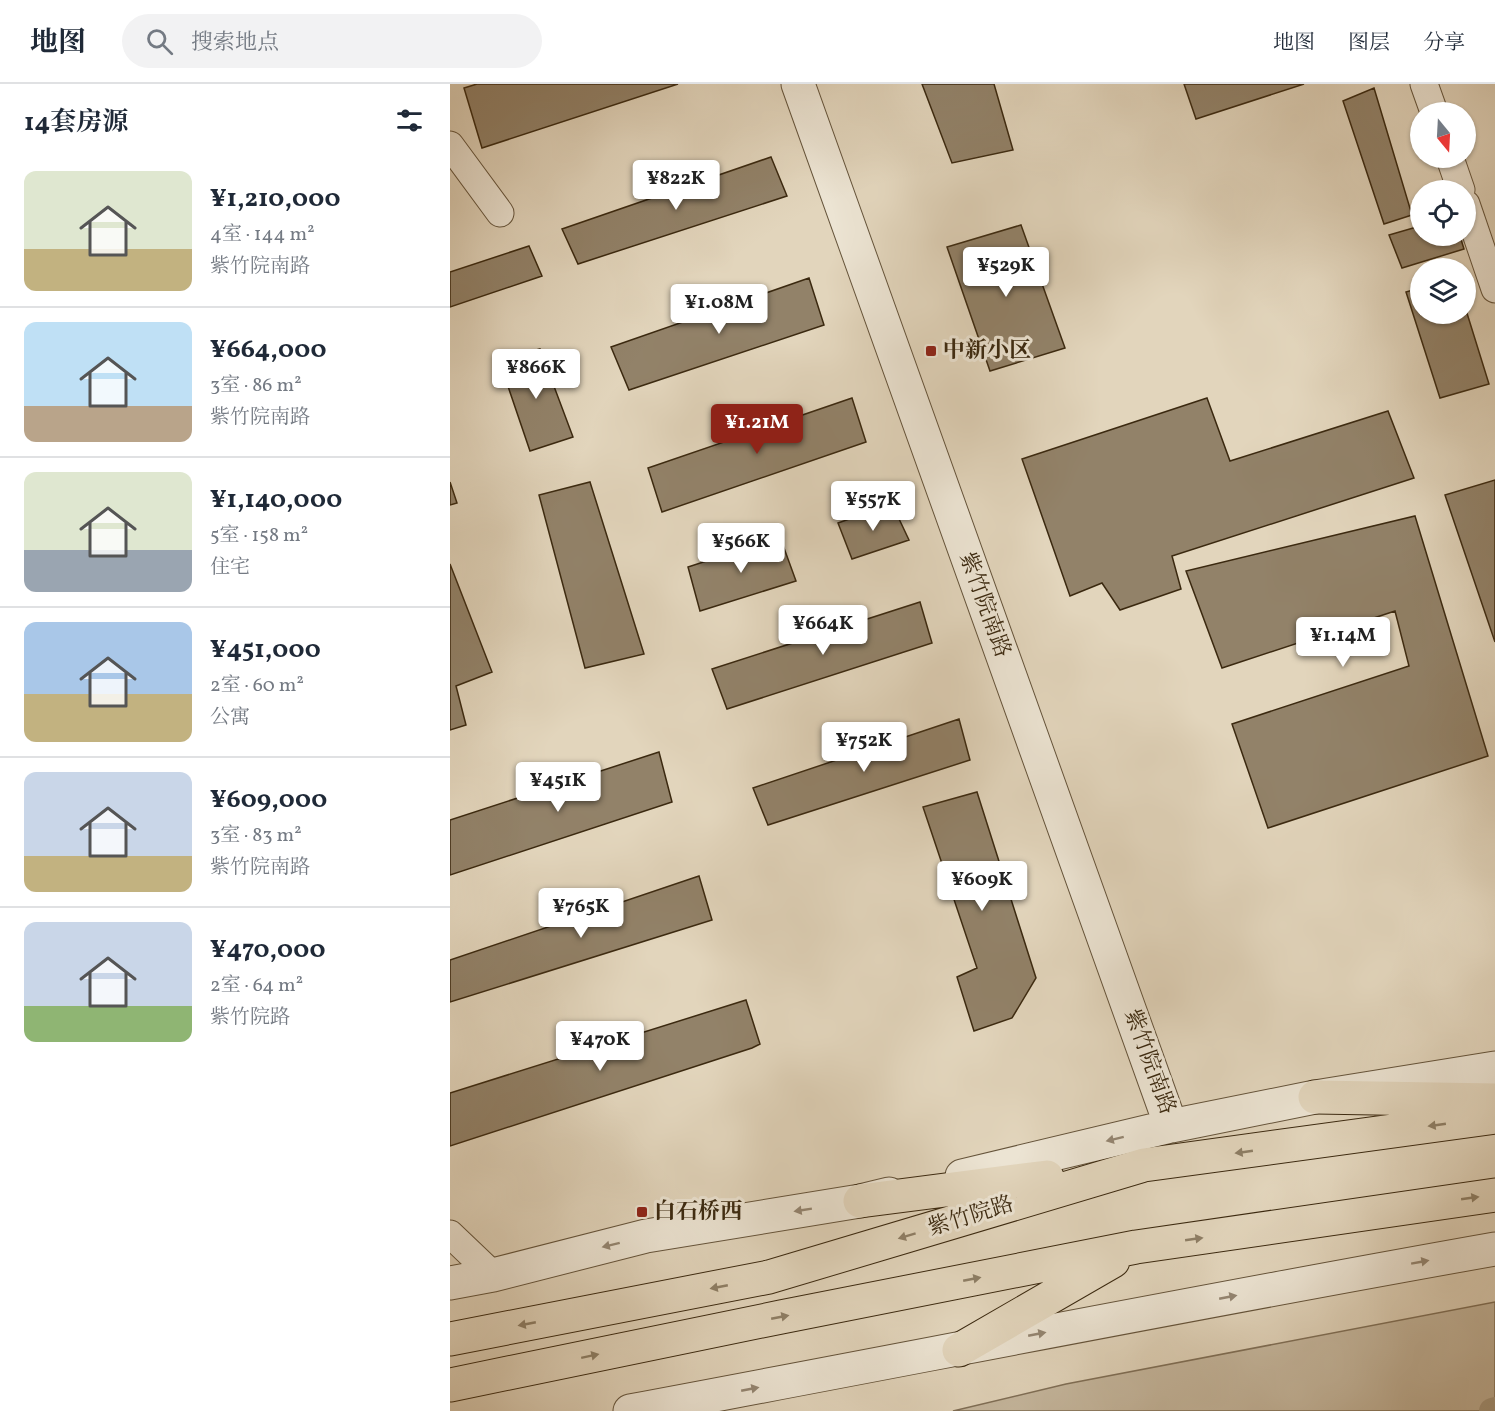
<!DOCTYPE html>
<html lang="zh">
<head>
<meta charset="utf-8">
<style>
	body { margin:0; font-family:Vollkorn,"Noto Serif SC",serif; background:#f2f2f3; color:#1f2937; height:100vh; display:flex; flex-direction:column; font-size:22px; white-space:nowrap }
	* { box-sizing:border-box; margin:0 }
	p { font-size:20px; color:#747a83 }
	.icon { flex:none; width:33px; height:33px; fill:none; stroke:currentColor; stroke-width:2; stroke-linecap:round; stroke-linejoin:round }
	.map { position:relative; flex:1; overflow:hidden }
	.sheet { display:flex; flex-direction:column; background:#fff; width:450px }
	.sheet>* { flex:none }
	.needle { width:39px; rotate:162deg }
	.fabs { position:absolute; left:960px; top:18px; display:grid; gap:12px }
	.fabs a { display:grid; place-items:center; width:66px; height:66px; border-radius:50%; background:#fff; box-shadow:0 2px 4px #0004; font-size:30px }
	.price { position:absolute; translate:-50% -51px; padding:0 14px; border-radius:6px; background:#fff; color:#222; font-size:20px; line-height:39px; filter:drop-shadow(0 2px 3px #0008) }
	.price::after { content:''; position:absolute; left:50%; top:36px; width:18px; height:14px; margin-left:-9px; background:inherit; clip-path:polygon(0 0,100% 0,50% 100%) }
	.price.selected { background:#8f2418; color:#fff }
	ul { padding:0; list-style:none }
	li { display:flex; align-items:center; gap:18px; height:150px; padding:0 24px }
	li+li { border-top:2px solid #e0e1e3 }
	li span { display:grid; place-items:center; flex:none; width:168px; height:120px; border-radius:12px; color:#555 }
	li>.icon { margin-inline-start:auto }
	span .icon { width:72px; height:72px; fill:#fffc; stroke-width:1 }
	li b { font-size:26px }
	h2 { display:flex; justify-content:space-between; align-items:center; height:72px; padding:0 24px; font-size:26px }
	header { display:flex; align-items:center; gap:36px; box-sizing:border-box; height:84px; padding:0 30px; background:#fff; border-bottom:2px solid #e0e1e3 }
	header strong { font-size:28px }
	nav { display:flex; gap:33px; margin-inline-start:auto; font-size:21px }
	.search { width:420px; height:54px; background:#f2f2f3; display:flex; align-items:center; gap:15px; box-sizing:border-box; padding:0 21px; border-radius:33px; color:#747a83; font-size:22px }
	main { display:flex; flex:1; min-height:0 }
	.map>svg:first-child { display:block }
</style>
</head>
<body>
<header>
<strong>地图</strong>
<div class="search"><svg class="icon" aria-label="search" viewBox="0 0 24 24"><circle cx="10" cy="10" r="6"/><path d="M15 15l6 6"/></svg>搜索地点</div>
<nav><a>地图</a><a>图层</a><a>分享</a></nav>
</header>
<main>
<section class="sheet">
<h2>14套房源<svg class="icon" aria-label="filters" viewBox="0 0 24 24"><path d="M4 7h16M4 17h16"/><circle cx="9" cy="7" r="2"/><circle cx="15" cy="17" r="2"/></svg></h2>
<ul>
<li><span style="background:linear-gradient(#dfe7d0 65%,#c2b280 0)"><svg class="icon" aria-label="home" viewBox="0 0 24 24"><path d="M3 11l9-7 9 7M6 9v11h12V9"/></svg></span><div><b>¥1,210,000</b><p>4室 · 144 m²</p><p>紫竹院南路</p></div></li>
<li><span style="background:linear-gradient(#bfe0f5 70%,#b9a48a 0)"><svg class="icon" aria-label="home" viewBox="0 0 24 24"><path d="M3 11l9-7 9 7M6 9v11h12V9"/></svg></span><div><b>¥664,000</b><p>3室 · 86 m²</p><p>紫竹院南路</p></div></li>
<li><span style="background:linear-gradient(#dfe7d0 65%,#9aa5b1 0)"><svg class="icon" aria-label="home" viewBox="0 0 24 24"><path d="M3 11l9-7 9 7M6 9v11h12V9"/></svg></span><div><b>¥1,140,000</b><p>5室 · 158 m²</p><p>住宅</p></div></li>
<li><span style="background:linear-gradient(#a9c7e8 60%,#c2b280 0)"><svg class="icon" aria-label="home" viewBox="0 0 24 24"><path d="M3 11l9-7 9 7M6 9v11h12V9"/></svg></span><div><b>¥451,000</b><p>2室 · 60 m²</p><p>公寓</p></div></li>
<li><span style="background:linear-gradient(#c9d6e8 70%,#c2b280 0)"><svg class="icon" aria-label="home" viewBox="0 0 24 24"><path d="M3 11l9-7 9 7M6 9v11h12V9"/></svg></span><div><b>¥609,000</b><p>3室 · 83 m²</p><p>紫竹院南路</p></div></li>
<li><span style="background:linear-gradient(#c9d6e8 70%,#8fb573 0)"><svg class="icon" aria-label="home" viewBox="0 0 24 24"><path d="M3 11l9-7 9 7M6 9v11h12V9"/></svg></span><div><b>¥470,000</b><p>2室 · 64 m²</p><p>紫竹院路</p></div></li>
</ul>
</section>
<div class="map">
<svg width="1045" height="1327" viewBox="0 0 1045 1327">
	<rect width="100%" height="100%" fill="#e2d5bc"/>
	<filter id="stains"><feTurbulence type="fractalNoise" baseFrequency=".00333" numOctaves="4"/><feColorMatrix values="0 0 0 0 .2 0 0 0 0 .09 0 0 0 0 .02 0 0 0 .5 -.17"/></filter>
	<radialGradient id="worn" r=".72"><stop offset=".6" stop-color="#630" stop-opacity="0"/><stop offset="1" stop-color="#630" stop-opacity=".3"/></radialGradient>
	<path fill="#c6b89f" stroke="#807058" stroke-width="1.5" d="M 1045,1218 L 1045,1327 L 503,1327 L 616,1300 Z"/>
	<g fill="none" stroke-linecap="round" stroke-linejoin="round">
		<path stroke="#a99b82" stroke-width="26" d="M 1042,1327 L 1045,1326"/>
	</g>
	<path fill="#928269" stroke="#3b2910" stroke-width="1.5" d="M 27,0 L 228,0 L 32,64 L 14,4 Z
		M 472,0 L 544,0 L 563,66 L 502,79 Z
		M 734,0 L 854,0 L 746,35 Z
		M 924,4 L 962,131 L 934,140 L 893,17 Z
		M 321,73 L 337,112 L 128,180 L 112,145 Z
		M 571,141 L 615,264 L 540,287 L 497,163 Z
		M 970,142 L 970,152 L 1010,152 L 1014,165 L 952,184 L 939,151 Z
		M 79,162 L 92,192 L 0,223 L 0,188 Z
		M 359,194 L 374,241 L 179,306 L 161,263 Z
		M 970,204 L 970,230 L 1016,230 L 1016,226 L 1039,300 L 990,314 L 956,208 Z
		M 90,265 L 123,353 L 80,367 L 49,276 Z
		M 402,314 L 416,358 L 212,428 L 198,384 Z
		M 757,314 L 780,377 L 938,327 L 964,394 L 722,472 L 731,505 L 670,526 L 652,499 L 620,512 L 572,375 Z
		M 1045,396 L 1045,558 L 995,411 Z
		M 0,398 L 7,419 L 0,421 Z
		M 140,398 L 194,570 L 135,584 L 89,411 Z
		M 442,420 L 459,456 L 402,475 L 388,439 Z
		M 965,432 L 1038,672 L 818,744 L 782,640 L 959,582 L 945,527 L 772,584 L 736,487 Z
		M 330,453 L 346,497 L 250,527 L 238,483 Z
		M 0,480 L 42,588 L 6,602 L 16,641 L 0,646 Z
		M 470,518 L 482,559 L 277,625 L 262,585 Z
		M 509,635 L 520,676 L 318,741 L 303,704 Z
		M 209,668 L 222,718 L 0,791 L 0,736 Z
		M 527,708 L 586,894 L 562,934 L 524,947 L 507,893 L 527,884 L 473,723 Z
		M 249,792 L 262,836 L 0,918 L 0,876 Z
		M 296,916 L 310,960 L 302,964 L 0,1062 L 0,1009 Z"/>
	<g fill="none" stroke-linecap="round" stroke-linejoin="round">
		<defs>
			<path id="minor" d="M 974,0 L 984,28
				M 0,61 L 50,129
				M 1000,74 L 1011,106
				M 1016,120 L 1045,205
				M 0,1150 L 43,1191"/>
			<path id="tertiary" d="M 348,0 L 721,1042
				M 512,1092 L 721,1042 L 865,1013 L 1045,984
				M 0,1199 L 43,1191 L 196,1152 L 410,1117 L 439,1110
				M 180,1327 C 469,1273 756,1216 1045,1165"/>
			<path id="trunk" d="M 865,1013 L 1045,1016
				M 410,1117 L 597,1093
				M 0,1255 L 319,1193 L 694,1081 L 1045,1033
				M 509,1266 L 663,1177
				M 0,1301 L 331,1233 L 686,1163 L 1045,1111"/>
		</defs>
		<use href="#minor" stroke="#65543b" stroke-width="29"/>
		<use href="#tertiary" stroke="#65543b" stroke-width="35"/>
		<use href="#trunk" stroke="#3b2910" stroke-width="35"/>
		<use href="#minor" stroke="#ece4d3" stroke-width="27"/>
		<use href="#tertiary" stroke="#ece4d3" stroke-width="33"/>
		<use href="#trunk" stroke="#e2d5bc" stroke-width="33"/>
	</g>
	<defs><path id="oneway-solid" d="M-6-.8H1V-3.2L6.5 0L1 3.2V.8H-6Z" transform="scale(1.5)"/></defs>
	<g fill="#8e7f66">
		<use href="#oneway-solid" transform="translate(987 1041) rotate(172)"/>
		<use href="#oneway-solid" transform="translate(794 1068) rotate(172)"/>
		<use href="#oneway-solid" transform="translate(1020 1114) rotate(-8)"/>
		<use href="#oneway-solid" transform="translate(457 1152) rotate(163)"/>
		<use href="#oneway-solid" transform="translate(744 1155) rotate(-8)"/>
		<use href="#oneway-solid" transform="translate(522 1195) rotate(-11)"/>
		<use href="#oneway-solid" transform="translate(269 1203) rotate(169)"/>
		<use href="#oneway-solid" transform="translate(330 1233) rotate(-11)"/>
		<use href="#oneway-solid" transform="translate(77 1240) rotate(169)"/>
		<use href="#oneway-solid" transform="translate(140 1272) rotate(-12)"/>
	</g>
	<g fill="#948672">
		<use href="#oneway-solid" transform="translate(665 1055) rotate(166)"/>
		<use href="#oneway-solid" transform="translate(353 1126) rotate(171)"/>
		<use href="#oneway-solid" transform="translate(161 1161) rotate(166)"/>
		<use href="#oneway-solid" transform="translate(970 1178) rotate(-10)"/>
		<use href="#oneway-solid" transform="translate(778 1213) rotate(-11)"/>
		<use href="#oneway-solid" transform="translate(587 1250) rotate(-11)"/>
		<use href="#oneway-solid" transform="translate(300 1305) rotate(-11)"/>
	</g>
	<g fill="#8f2418" stroke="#ece4d3" stroke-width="2">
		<rect x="475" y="261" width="12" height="12" rx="3"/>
		<rect x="186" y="1122" width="12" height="12" rx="3"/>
	</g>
	<g text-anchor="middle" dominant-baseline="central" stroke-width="6" stroke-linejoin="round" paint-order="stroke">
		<g font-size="22" font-weight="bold" fill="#3b2910" stroke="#ece4d3" text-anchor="start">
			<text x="493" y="267">中新小区</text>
			<text x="204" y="1128">白石桥西</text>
		</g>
		<g font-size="22" fill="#3b2910" stroke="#ece4d3">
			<text transform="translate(534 521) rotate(70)">紫竹院南路</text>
			<text transform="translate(699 978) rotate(70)">紫竹院南路</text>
			<text transform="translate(521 1133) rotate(-17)">紫竹院路</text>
		</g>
	</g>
	<rect width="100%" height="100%" filter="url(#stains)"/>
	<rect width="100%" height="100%" fill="url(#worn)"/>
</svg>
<div class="fabs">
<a><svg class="needle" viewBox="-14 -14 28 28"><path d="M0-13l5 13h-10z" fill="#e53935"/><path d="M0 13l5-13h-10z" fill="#747a83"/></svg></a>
<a><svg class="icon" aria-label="locate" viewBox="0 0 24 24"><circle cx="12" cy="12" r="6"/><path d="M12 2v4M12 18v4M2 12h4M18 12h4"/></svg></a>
<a><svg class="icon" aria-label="layers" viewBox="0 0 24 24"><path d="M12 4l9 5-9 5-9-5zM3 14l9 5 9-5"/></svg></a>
</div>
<b class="price" style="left:226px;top:127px">¥822K</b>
<b class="price" style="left:556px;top:214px">¥529K</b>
<b class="price" style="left:269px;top:251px">¥1.08M</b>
<b class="price" style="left:86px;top:316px">¥866K</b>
<b class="price selected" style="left:307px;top:371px">¥1.21M</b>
<b class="price" style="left:423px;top:448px">¥557K</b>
<b class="price" style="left:291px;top:490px">¥566K</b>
<b class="price" style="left:373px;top:572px">¥664K</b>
<b class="price" style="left:893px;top:584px">¥1.14M</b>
<b class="price" style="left:414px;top:689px">¥752K</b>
<b class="price" style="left:108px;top:729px">¥451K</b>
<b class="price" style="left:532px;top:828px">¥609K</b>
<b class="price" style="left:131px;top:855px">¥765K</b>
<b class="price" style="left:150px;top:988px">¥470K</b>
</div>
</main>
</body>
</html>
